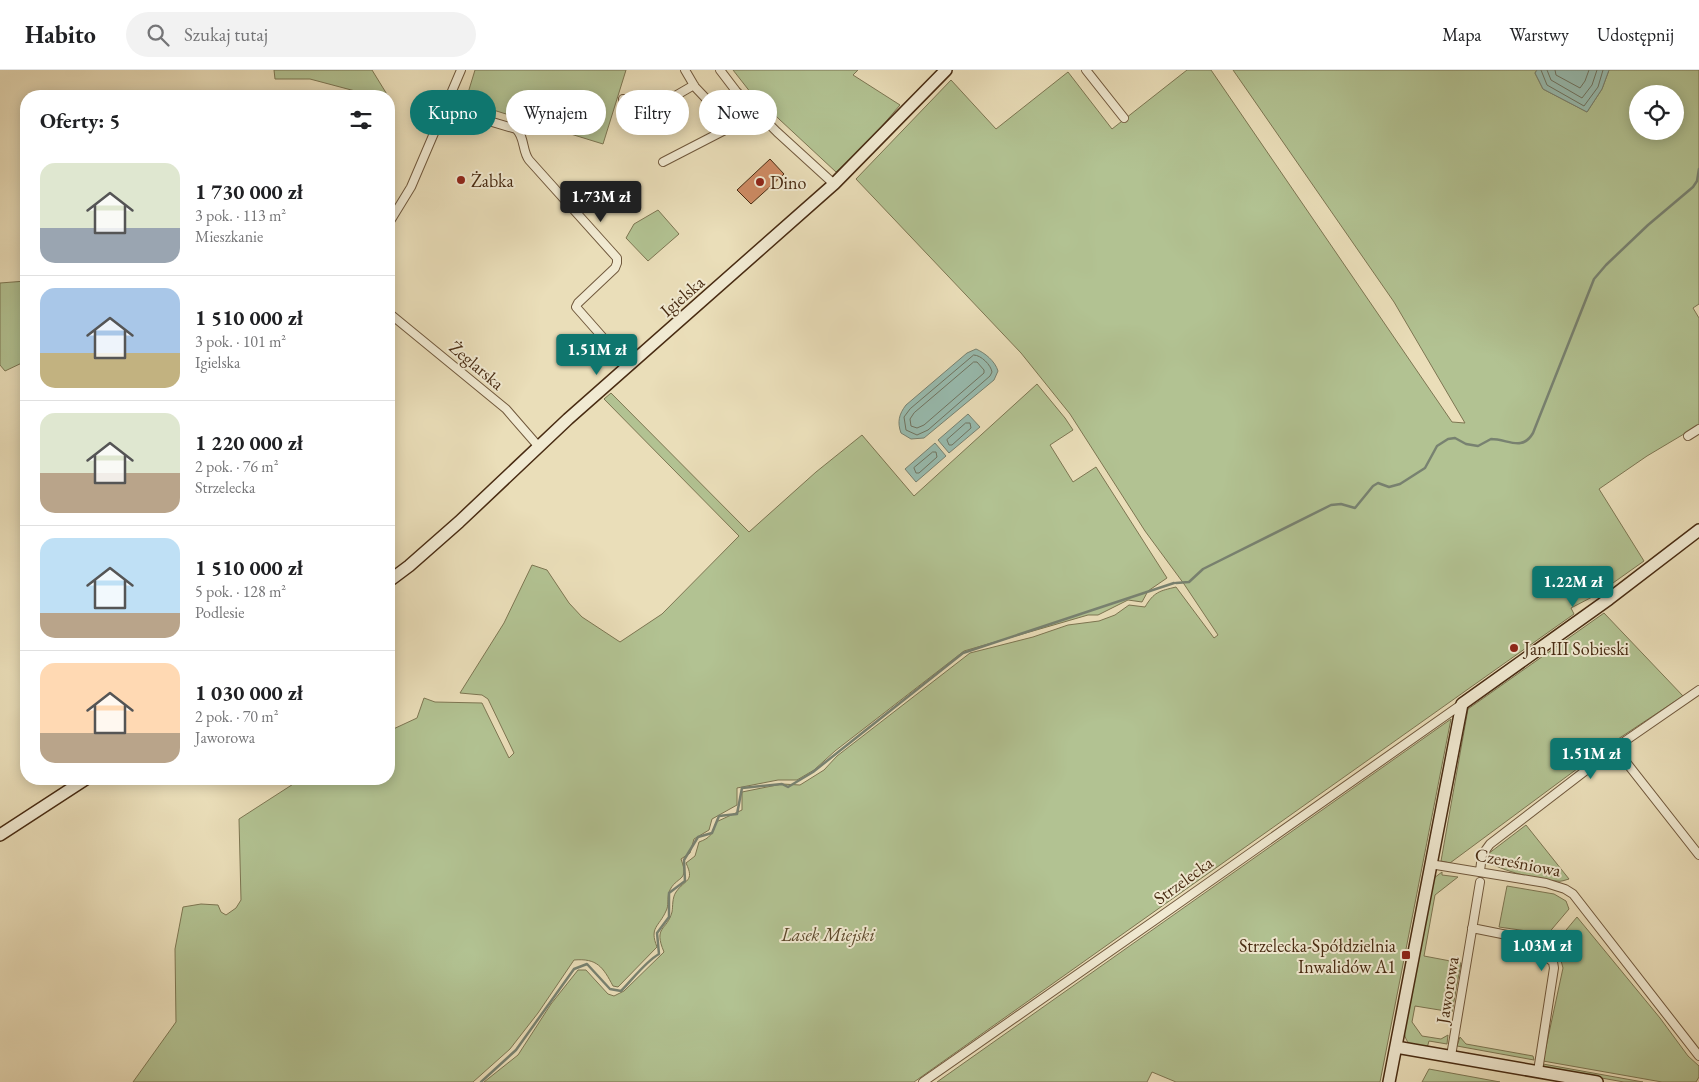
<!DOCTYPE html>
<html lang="pl">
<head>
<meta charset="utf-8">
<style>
	body { margin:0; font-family:"EB Garamond",serif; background:#f2f2f2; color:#202124; height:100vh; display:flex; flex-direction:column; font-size:19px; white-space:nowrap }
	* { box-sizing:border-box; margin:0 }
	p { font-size:16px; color:#757577 }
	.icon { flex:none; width:28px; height:28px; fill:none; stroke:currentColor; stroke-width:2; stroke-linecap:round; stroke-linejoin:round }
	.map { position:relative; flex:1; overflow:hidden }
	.side { position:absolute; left:20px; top:20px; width:375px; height:695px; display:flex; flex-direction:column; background:#fff; border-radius:20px; box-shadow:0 2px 12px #0003 }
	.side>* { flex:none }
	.top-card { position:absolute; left:410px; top:20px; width:475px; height:45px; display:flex; gap:10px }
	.fabs { position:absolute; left:1629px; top:15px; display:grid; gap:10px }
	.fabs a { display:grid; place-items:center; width:55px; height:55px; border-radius:50%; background:#fff; box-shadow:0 2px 12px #0003; font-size:25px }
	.price { position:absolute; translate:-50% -42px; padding:0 11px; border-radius:5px; background:#0f766e; color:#fff; font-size:16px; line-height:32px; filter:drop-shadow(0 1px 2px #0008) }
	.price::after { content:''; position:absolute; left:50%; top:30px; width:15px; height:11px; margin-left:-8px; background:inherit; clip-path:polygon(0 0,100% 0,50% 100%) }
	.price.selected { background:#222; color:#fff }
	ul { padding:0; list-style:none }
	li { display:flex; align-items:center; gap:15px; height:125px; padding:0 20px }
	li+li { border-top:1px solid #e0e0e0 }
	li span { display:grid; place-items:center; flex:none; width:140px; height:100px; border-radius:15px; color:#555 }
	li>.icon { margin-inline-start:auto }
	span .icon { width:60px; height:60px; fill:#fffc; stroke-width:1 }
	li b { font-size:21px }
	h2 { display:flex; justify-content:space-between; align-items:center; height:60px; padding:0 20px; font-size:21px }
	.chip { padding:0 18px; border-radius:22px; background:#fff; box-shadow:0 2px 12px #0003; font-size:18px; line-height:45px }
	.chip.selected { background:#0f766e; color:#fff }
	header { display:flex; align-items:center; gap:30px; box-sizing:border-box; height:70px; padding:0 25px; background:#fff; border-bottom:1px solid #e0e0e0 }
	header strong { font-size:24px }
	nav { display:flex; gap:28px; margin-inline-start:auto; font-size:18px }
	.search { width:350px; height:45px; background:#f2f2f2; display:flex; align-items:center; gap:12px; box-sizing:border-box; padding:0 18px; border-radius:28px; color:#757577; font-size:19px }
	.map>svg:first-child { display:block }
</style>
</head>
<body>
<header>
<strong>Habito</strong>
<div class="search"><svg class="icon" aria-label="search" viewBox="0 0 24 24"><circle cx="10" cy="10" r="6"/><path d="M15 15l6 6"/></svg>Szukaj tutaj</div>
<nav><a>Mapa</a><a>Warstwy</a><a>Udostępnij</a></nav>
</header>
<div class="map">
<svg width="1699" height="1012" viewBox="0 0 1699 1012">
	<rect width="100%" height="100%" fill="#eadeb9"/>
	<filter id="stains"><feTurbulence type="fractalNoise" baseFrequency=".004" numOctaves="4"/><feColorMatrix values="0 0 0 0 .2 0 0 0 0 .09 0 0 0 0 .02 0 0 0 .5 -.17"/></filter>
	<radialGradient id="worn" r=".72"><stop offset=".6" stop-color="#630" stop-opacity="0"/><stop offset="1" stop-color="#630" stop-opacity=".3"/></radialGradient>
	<path fill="#b2c292" stroke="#7d7652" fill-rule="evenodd" d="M 274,0 L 372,0 L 388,26 L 374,26 L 310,9 L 275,9 Z
		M 475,0 L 626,0 L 603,74 L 477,35 L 469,33 L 464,36 Z
		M 733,0 L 858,0 L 853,5 L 900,35 L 864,77 L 836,102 L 751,23 Z
		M 1187,0 L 1211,0 L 1452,352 L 1465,353 L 1394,232 L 1233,0 L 1537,0 L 1535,3 L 1543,19 L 1587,42 L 1602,19 L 1609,0 L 1699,0 L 1699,234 L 1693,238 L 1699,248 L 1699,355 L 1647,386 L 1599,419 L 1644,491 L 1596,525 L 1571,538 L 1574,544 L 914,1012 L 484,1012 L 518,985 L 551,934 L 578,900 L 586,900 L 608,924 L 614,926 L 624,921 L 664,882 C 653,856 667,861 672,842 C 673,836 672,828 676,822 C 685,809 695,812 686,793 L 695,786 L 699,772 C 710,768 713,764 716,752 L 742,740 L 742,722 L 782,714 L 800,715 L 824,700 L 837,686 L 970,583 L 1033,567 L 1068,555 L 1099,551 L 1115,545 L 1129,535 L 1145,537 C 1154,522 1159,521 1176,517 L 1214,568 L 1218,565 L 1184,514 L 1145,461 L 1070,344 L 1021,283 L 856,109 L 951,10 L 996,59 L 1068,2 L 1112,59 ZM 1638,24 L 1675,24 L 1675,61 L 1638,61 Z
		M 658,140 L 679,164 L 648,191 L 626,168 L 634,154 Z
		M 26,211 L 26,291 L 5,301 L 0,295 L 0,213 Z
		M 1037,314 L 1065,348 L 1073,360 L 1050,375 L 1073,412 L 1096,397 L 1167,508 L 1148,521 L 1142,532 L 1128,530 L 1098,545 L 1088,545 L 964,581 L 835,681 L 814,700 L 797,710 L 778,710 L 737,718 L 737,735 L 712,749 L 709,760 L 694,769 L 690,783 L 681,789 C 690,813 676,805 669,822 C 667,828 669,836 666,841 C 659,857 649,857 657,877 L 618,917 L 613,916 C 603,897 597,888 574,890 L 538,943 L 510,979 L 473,1012 L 133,1012 L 176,952 L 175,879 L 183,837 L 201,834 L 218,835 L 221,842 L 226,845 L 236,838 L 241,830 L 239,749 L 301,709 L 389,709 L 389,661 L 417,648 L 424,628 L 435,632 L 482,633 L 509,688 L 514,683 L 488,629 L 482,625 L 460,623 L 504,553 L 532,495 L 547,500 L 569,533 L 582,547 L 620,572 L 662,544 L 739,466 L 604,329 L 611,323 L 749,462 L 816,402 L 862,365 L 914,426 Z
		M 1604,543 L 1683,626 L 1612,673 L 1450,793 L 1441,791 L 1468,639 Z
		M 1451,649 L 1380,1012 L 1176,1012 L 1152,1002 L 1147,1012 L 937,1012 Z
		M 1526,755 L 1569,809 C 1565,810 1561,812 1557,811 C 1543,811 1497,800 1488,791 L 1488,784 Z
		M 1442,802 L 1442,805 L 1458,807 L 1435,825 L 1424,886 L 1461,893 L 1452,942 L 1415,936 L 1412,952 L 1422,966 L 1441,969 L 1448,965 L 1447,974 L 1429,971 L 1427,978 C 1412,975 1405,976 1404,959 L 1434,808 Z
		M 1507,816 L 1554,824 L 1566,831 L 1569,839 L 1541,872 L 1527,861 L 1499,857 Z
		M 1577,847 L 1660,948 L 1688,986 L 1699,996 L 1699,1007 L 1696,1012 L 1662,1012 L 1543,991 L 1563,898 L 1556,872 Z
		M 1460,967 L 1466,974 L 1533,986 L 1534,990 L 1457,976 Z
		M 1543,994 L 1643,1012 L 1624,1012 L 1545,998 Z
		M 1429,999 L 1500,1012 L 1422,1012 Z"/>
	<path fill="#98bcb0" stroke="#788271" d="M 1537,0 L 1609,0 L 1602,19 L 1587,42 L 1543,19 L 1535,3 Z
		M 976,279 C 985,283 995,291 998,301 L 994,310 L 924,368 L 911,369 L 901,363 C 897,352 899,344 906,335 L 967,283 Z
		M 968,344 L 980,357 L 949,383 L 938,370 Z
		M 935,373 L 946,386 L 916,412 L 905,399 Z"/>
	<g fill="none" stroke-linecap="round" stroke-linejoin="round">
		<path stroke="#707461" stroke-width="1" d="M 1541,0 L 1547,15 L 1584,36 L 1598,17 L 1603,0
			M 1547,0 L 1551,10 L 1582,28 L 1592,15 L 1597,0
			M 1555,0 L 1556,5 L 1580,18 L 1585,11 L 1589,0
			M 974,285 C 981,285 991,295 992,302 L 990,306 L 928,360 L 917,365 L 906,360 L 904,347 L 910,339 Z
			M 974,292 L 977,292 L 984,300 L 984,303 L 924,355 L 917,358 L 911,356 L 910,349 L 914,343 Z
			M 966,353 L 970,353 L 971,358 L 952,375 L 949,375 L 947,370 Z
			M 933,382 L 936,382 L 937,387 L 919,403 L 916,403 L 914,398 Z"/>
		<path stroke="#788271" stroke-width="2.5" d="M 1176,513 L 1189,512 L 1203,499 L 1331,435 L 1341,434 L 1355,438 L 1373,416 L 1378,413 L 1389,417 L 1400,414 L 1425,398 L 1437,376 L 1448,369 L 1455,368 L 1466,374 L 1478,376 L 1491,369 C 1508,369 1522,382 1533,363 L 1594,209 L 1606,195 L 1648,155 L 1693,117 L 1697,111 L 1699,99
			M 481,1012 L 516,980 L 574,899 L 587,894 L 610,919 L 621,921 C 633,909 645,892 659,884 L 657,863 L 669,847 L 669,823 L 685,811 L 684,790 L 698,767 L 712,763 L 719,746 L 737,744 L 742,718 L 782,714 L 788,717 L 813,702 L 963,583 L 1174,513"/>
	</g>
	<path fill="#ce8b64" stroke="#482b12" d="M 770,89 L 784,104 L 751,134 L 737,120 Z"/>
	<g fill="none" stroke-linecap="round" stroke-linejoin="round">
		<defs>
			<path id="street" d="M 685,0 L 695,17 L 733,57
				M 720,0 L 736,21 L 777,62 L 834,114
				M 1086,0 L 1124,48
				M 623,29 L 670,29 L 694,15
				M 442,46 L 461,54 L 472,46 L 516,59 C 525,67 522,81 529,90 L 617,188 L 617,193 L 615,198 L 578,233 L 576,237 L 628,296
				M 663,92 L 758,43
				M 389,153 L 411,117 L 461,0
				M 389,243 L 506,339 L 539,377
				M 1688,366 L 1699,359
				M 1615,678 L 1699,785
				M 1430,794 L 1546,813 L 1565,819 L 1573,824 L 1699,986
				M 1480,801 L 1482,785 L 1490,774 L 1615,678 L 1699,620
				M 1472,858 L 1522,868 L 1553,892 L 1554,898 L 1538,1001
				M 1451,986 L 1480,812
				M 923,1012 L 1158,848 L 1462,634"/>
			<path id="secondary" d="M 389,511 L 409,496 L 459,452 L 568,349 L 834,114 L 946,0
				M 0,765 L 86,709
				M 1396,977 L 1597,1012
				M 1389,1012 L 1462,634 L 1609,529 L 1699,460"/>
		</defs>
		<use href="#street" stroke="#70583c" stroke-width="10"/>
		<use href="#secondary" stroke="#482b12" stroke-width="14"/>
		<use href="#street" stroke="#f1ead2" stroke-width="8"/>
		<use href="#secondary" stroke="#f1ead2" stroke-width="11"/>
	</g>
	<g fill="#8f2418" stroke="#f1ead2" stroke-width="2">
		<circle cx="461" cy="110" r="5"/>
		<circle cx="760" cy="112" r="5"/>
		<circle cx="1514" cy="578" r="5"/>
		<rect x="1401" y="880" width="10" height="10" rx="2.5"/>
	</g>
	<g text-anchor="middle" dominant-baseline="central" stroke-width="4" stroke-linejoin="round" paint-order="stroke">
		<g font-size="18" fill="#482b12" stroke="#f1ead2" text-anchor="start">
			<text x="471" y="110">Żabka</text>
			<text x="770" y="112">Dino</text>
			<text x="1524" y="578">Jan III Sobieski</text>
			<text x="1396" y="875" text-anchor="end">Strzelecka-Spółdzielnia<tspan x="1396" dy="21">Inwalidów A1</tspan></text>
		</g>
		<g font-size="18" fill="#482b12" stroke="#f1ead2">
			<text transform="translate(682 226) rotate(-41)">Igielska</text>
			<text transform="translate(477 295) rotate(40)">Żeglarska</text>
			<text transform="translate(1518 792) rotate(11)">Czereśniowa</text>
			<text transform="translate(1183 810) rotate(-36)">Strzelecka</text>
			<text transform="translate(1447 920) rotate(-81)">Jaworowa</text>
		</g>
		<g font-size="18" font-style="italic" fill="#5d492c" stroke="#f1ead2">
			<text x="828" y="864">Lasek Miejski</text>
		</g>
	</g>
	<rect width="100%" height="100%" filter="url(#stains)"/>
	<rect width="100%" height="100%" fill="url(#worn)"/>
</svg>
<div class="fabs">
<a><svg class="icon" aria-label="locate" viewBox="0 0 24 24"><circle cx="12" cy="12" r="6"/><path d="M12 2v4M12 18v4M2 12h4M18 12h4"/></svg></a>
</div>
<b class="price selected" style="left:601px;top:153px">1.73M zł</b>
<b class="price" style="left:597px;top:306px">1.51M zł</b>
<b class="price" style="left:1573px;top:538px">1.22M zł</b>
<b class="price" style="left:1591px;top:710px">1.51M zł</b>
<b class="price" style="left:1542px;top:902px">1.03M zł</b>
<div class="top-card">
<a class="chip selected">Kupno</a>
<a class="chip">Wynajem</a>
<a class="chip">Filtry</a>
<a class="chip">Nowe</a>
</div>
<section class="side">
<h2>Oferty: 5<svg class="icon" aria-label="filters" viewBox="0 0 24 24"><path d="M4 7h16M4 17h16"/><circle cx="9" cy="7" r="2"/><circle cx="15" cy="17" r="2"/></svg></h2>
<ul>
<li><span style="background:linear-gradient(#dfe7d0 65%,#9aa5b1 0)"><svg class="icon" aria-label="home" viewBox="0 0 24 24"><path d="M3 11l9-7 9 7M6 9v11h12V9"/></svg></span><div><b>1 730 000 zł</b><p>3 pok. · 113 m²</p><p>Mieszkanie</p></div></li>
<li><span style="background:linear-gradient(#a9c7e8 65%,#c2b280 0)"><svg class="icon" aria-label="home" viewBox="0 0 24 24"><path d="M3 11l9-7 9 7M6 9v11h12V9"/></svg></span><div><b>1 510 000 zł</b><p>3 pok. · 101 m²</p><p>Igielska</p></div></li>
<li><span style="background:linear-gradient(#dfe7d0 60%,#b9a48a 0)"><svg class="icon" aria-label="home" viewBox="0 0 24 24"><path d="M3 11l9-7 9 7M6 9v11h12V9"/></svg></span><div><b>1 220 000 zł</b><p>2 pok. · 76 m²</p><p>Strzelecka</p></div></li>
<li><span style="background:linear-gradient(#bfe0f5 75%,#b9a48a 0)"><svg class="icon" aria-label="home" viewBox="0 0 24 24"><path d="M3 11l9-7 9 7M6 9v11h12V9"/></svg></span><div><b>1 510 000 zł</b><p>5 pok. · 128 m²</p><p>Podlesie</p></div></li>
<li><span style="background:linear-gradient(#ffd9b3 70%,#b9a48a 0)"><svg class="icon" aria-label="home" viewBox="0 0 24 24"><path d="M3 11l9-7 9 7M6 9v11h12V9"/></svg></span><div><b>1 030 000 zł</b><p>2 pok. · 70 m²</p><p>Jaworowa</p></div></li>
</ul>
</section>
</div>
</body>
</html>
